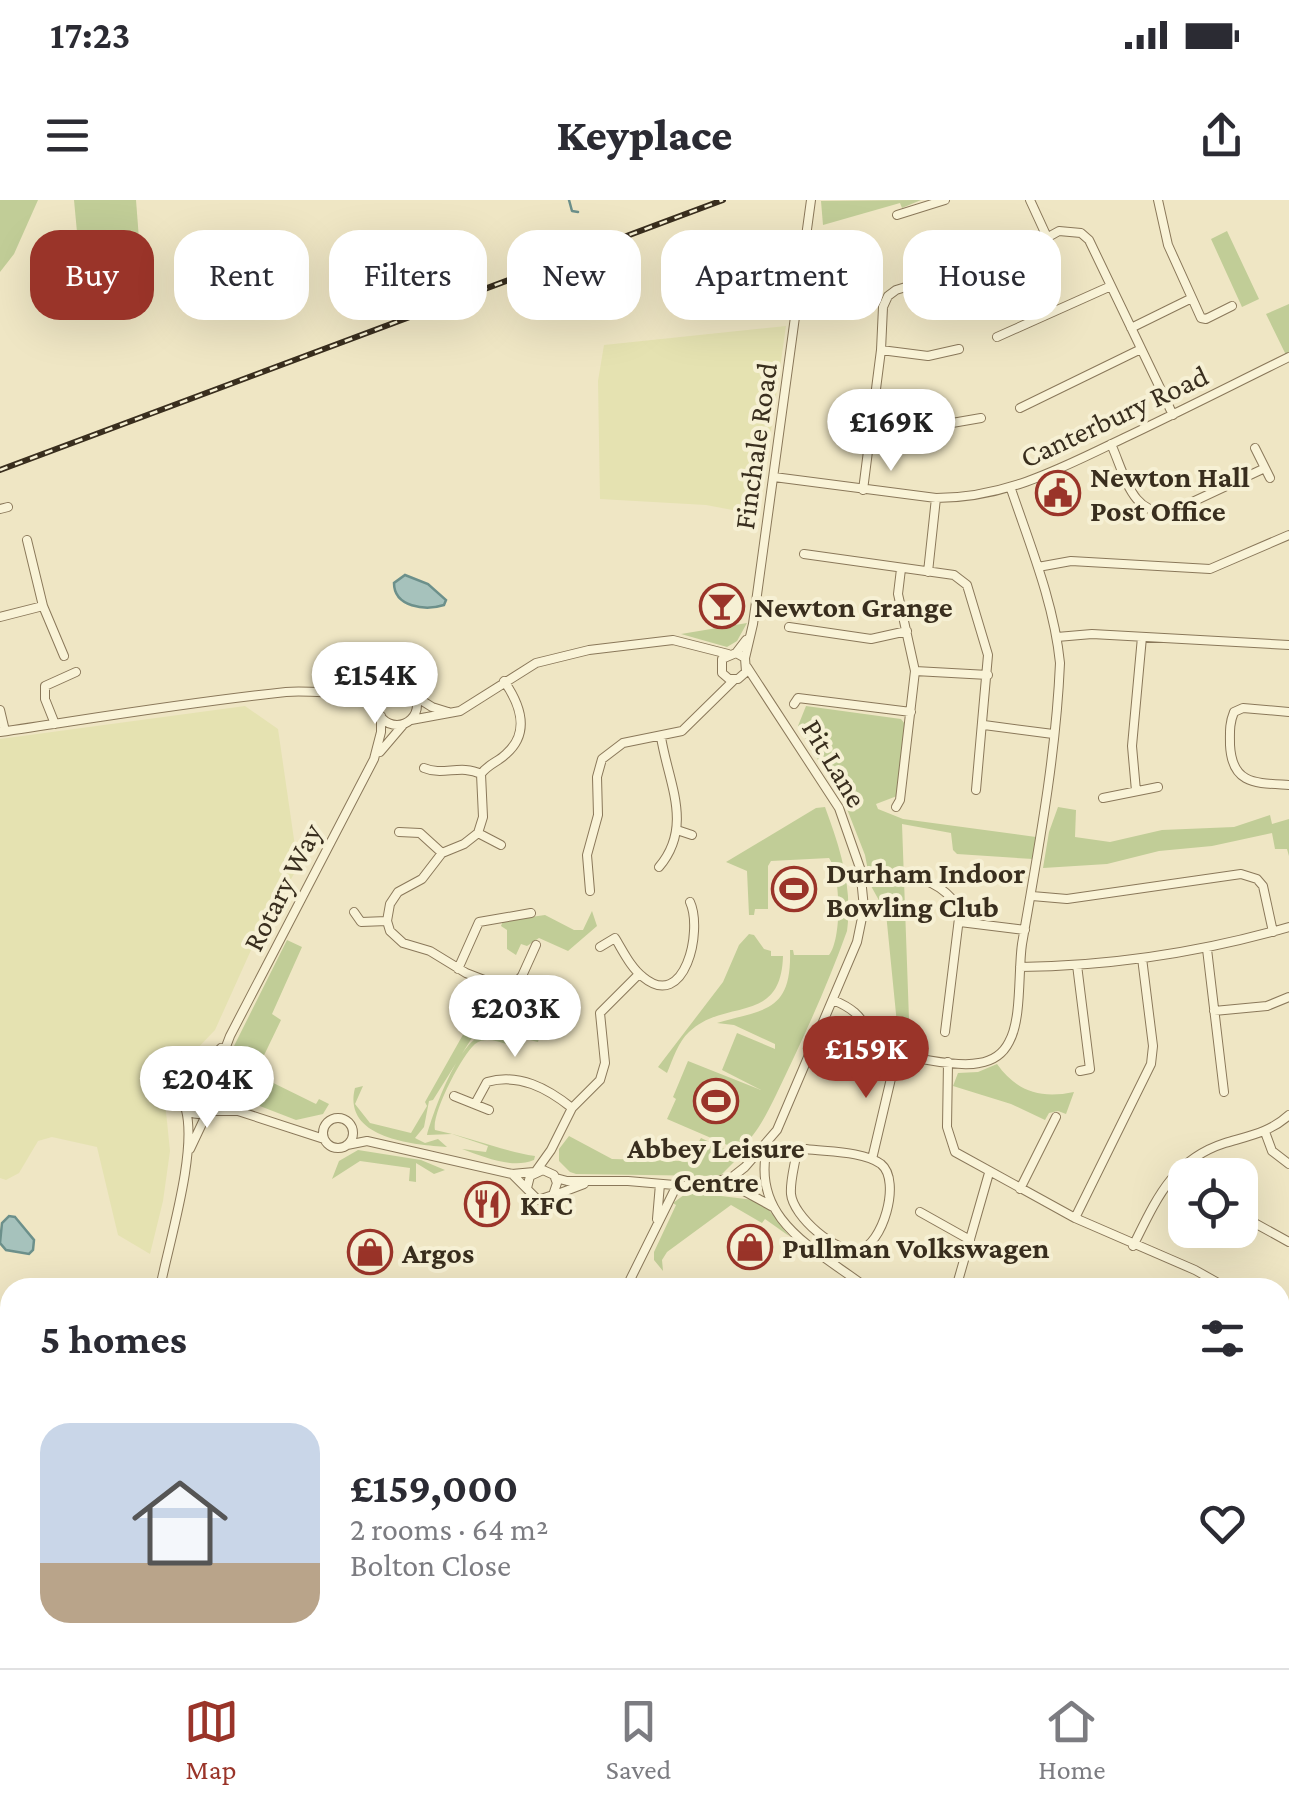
<!DOCTYPE html>
<html lang="en">
<head>
<meta charset="utf-8">
<style>
	body { margin:0; font-family:"Crimson Pro",serif; background:#f2f2f3; color:#2b2b33; height:100vh; display:flex; flex-direction:column; font-size:38px; white-space:nowrap }
	* { box-sizing:border-box; margin:0 }
	p { font-size:32px; color:#7c7c81 }
	.icon { flex:none; width:55px; height:55px; fill:none; stroke:currentColor; stroke-width:2; stroke-linecap:round; stroke-linejoin:round }
	.map { position:relative; flex:1; overflow:hidden }
	.drawer { position:absolute; left:0px; top:1078px; width:1290px; height:392px; display:flex; flex-direction:column; background:#fff; border-radius:30px 30px 0 0; box-shadow:0 10px 40px #0002 }
	.drawer>* { flex:none }
	.banner { position:absolute; left:30px; top:30px; width:1230px; height:90px; display:flex; gap:20px }
	.fabs { position:absolute; left:1168px; top:958px; display:grid; gap:20px }
	.fabs a { display:grid; place-items:center; width:90px; height:90px; border-radius:20px; background:#fff; box-shadow:0 10px 40px #0002; font-size:50px }
	.price { position:absolute; translate:-50% -85px; padding:0 22px; border-radius:35px; background:#fff; color:#222; font-size:32px; line-height:65px; filter:drop-shadow(0 2px 5px #0008) }
	.price::after { content:''; position:absolute; left:50%; top:60px; width:30px; height:22px; margin-left:-15px; background:inherit; clip-path:polygon(0 0,100% 0,50% 100%) }
	.price.active { background:#9a3429; color:#fff }
	ul { padding:0; list-style:none }
	li { display:flex; align-items:center; gap:30px; height:250px; padding:0 40px }
	li+li { border-top:2px solid #e1e1e2 }
	li span { display:grid; place-items:center; flex:none; width:280px; height:200px; border-radius:30px; color:#555 }
	li>.icon { margin-inline-start:auto }
	span .icon { width:120px; height:120px; fill:#fffc; stroke-width:1 }
	li b { font-size:42px }
	h2 { display:flex; justify-content:space-between; align-items:center; height:120px; padding:0 40px; font-size:42px }
	.chip { padding:0 35px; border-radius:30px; background:#fff; box-shadow:0 10px 40px #0002; font-size:35px; line-height:90px }
	.chip.active { background:#9a3429; color:#fff }
	.status { display:flex; justify-content:space-between; align-items:center; height:70px; padding:0 50px; background:#fff; direction:ltr }
	.status svg { height:28px; fill:currentColor }
	header { display:flex; justify-content:space-between; align-items:center; height:130px; padding:0 40px; background:#fff; font-size:45px; font-weight:800 }
	.menu { display:flex; justify-content:space-around; align-items:center; height:140px; border-top:2px solid #e1e1e2; background:#fff; font-size:28px; color:#7c7c81 }
	.menu a { display:grid; justify-items:center; gap:5px }
	.menu .active { color:#9a3429 }
	.map>svg:first-child { display:block }
</style>
</head>
<body>
<div class="status"><b>17:23</b><svg viewBox="0 0 49 12"><path d="M0 12V9h3v3zM5 12V6h3v6zM10 12V3h3v9zM15 12V0h3v12zM26 1h20v11H26zM47 4h2v5h-2z"/></svg></div>
<header><svg class="icon" aria-label="menu" viewBox="0 0 24 24"><path d="M4 6h16M4 12h16M4 18h16"/></svg>Keyplace<svg class="icon" aria-label="share" viewBox="0 0 24 24"><path d="M12 15V3M7 8l5-5 5 5M5 13v7h14v-7"/></svg></header>
<div class="map">
<svg width="1289" height="1468" viewBox="0 0 1289 1468">
	<rect width="100%" height="100%" fill="#efe6c4"/>
	<path fill="#e5e2b1" d="M 786,126 L 759,315 L 706,305 L 600,299 L 598,181 L 604,145 Z
		M 245,506 L 278,529 L 298,667 L 256,739 L 215,830 L 167,880 L 164,892 L 170,951 L 163,1001 L 150,1054 L 118,1035 L 97,947 L 52,937 L 38,941 L 19,973 L 6,980 L 0,978 L 0,539 Z
		M 10,1128 L 10,1460 L 120,1460 L 119,1468 L 0,1468 L 0,1132 Z"/>
	<path fill="#c1cd97" d="M 0,0 L 38,0 L 14,54 L 0,72 Z
		M 74,0 L 136,0 L 143,91 L 127,95 L 90,77 L 78,43 Z
		M 921,0 L 902,8 L 900,3 L 823,25 L 821,1 Z
		M 1227,31 L 1259,99 L 1242,107 L 1211,39 Z
		M 1289,104 L 1289,154 L 1286,155 L 1266,114 Z
		M 747,423 L 737,441 L 727,447 L 681,434 Z
		M 806,506 L 901,519 L 905,524 L 897,596 L 876,604 L 878,609 L 903,619 L 1036,637 L 1033,659 L 957,654 L 953,650 L 951,633 L 902,624 L 910,847 L 899,844 L 886,713 L 871,686 L 865,655 L 847,609 L 798,526 Z
		M 825,607 C 840,648 853,687 847,731 C 827,787 802,841 776,895 C 765,917 757,934 739,950 L 667,919 L 676,899 L 673,897 L 688,861 L 761,890 L 722,870 L 737,833 L 775,849 L 775,844 L 734,825 L 717,823 C 764,809 792,813 790,750 L 793,750 L 794,755 L 829,755 C 842,739 841,674 829,658 L 771,661 L 768,666 L 768,709 L 755,709 L 754,715 L 749,715 L 747,671 L 726,662 L 816,608 Z
		M 1058,607 L 1076,610 L 1075,637 L 1110,642 L 1162,630 L 1234,627 L 1270,615 L 1272,624 L 1289,619 L 1289,656 L 1287,649 L 1275,649 L 1272,633 L 1212,646 L 1159,651 L 1107,664 L 1043,668 L 1049,632 Z
		M 592,711 L 597,726 L 568,751 L 539,738 L 527,746 L 521,744 L 516,755 L 507,749 L 507,730 L 501,726 L 503,721 L 545,715 L 574,730 L 583,730 Z
		M 749,734 L 754,735 L 764,749 L 771,751 L 771,756 L 783,756 C 781,826 726,797 689,832 C 678,842 673,859 667,873 L 658,867 L 723,782 L 739,745 Z
		M 287,740 L 302,747 L 272,814 L 281,820 L 255,874 L 316,904 L 319,899 L 329,904 L 323,914 L 296,920 L 231,895 L 223,888 L 220,874 Z
		M 540,820 L 544,821 L 538,842 L 526,839 L 524,845 L 507,841 L 506,844 C 496,841 485,837 475,844 C 462,855 431,914 435,930 C 470,937 502,951 535,956 L 534,960 C 512,969 484,957 462,949 L 486,952 L 488,946 L 452,934 L 427,935 C 434,910 459,839 486,833 C 509,828 518,835 540,820 Z
		M 469,824 L 475,833 L 433,900 L 429,901 L 424,927 L 415,938 L 425,943 L 438,939 L 447,947 C 412,945 342,938 355,888 L 363,886 L 355,904 L 370,923 L 411,933 L 427,906 L 425,902 Z
		M 997,864 C 1017,892 1041,899 1074,892 L 1066,914 L 1058,911 L 1049,913 L 1045,920 L 1011,904 L 953,886 L 958,873 L 978,872 Z
		M 569,936 L 612,959 L 682,961 L 685,954 L 690,956 L 701,938 L 735,954 L 737,959 L 721,975 L 714,976 L 576,974 L 570,972 L 559,961 L 559,949 Z
		M 358,950 L 421,960 L 445,970 L 434,974 L 416,963 L 416,982 L 409,981 L 410,968 L 360,961 L 332,979 L 339,961 Z
		M 688,992 L 754,1000 L 765,1005 L 789,1036 L 765,1019 L 762,1023 L 731,1005 L 667,1052 L 662,1060 L 663,1071 L 654,1060 L 654,1052 L 676,1005 L 673,1003 Z
		M 753,1460 L 862,1460 L 874,1468 L 749,1468 Z"/>
	<path fill="#a6c2bc" stroke="#6c908b" stroke-width="2.5" d="M 405,375 L 428,384 L 446,400 L 444,405 C 425,411 394,407 394,383 Z
		M 15,1017 L 34,1040 L 33,1050 L 29,1054 L 6,1050 L 0,1043 L 2,1023 L 9,1016 Z"/>
	<g fill="none" stroke-linecap="round" stroke-linejoin="round">
		<path stroke="#6c908b" stroke-width="2.5" d="M 569,0 L 572,11 L 578,12"/>
		<defs>
			<path id="minor" d="M 1030,0 L 1047,37
				M 897,15 L 945,0
				M 1192,98 L 1201,118 L 1206,119 L 1232,106
				M 1131,128 L 1192,98 L 1168,45 L 1158,0
				M 997,137 L 1111,86
				M 881,150 L 928,156 L 959,149
				M 1020,208 L 1141,149
				M 872,220 L 929,227 L 981,218
				M 1111,244 C 1125,275 1132,319 1173,311 L 1265,268
				M 1255,248 L 1270,278
				M 774,277 L 936,298 C 1006,298 1062,268 1124,238 C 1179,212 1234,184 1289,157
				M 863,290 L 881,150 L 883,107 L 888,96 L 896,90 L 1023,51 L 1059,31 L 1081,33 L 1089,40 L 1173,215
				M 0,309 L 8,307
				M 27,340 L 43,406 L 64,456
				M 804,354 L 954,375 L 967,385 L 988,455 L 976,590
				M 1038,367 L 1071,361 L 1210,369 L 1289,335
				M 928,372 L 936,298
				M 0,417 L 43,406
				M 789,427 L 871,439 L 907,431
				M 1057,437 L 1092,434 L 1289,445
				M 736,453 L 745,458 L 746,472 L 738,479 L 729,479 L 722,473 L 722,459 L 736,453 L 746,440
				M 745,458 L 753,424 L 811,0
				M 915,471 L 988,475
				M 504,481 C 520,504 531,532 506,554 C 498,562 488,564 481,574 L 483,617 L 478,633 L 464,644 L 442,653 L 422,679 L 398,692 L 390,704 L 387,721 L 390,731 L 403,743 L 430,751 L 466,773 L 497,785 L 513,797
				M377 505a20 20 0 1 1 40 0a20 20 0 1 1-40 0Z
				M 416,497 L 432,507 L 448,512
				M 794,504 L 798,498 L 911,512
				M 0,510 L 5,531
				M 1289,512 L 1243,508 L 1234,512 C 1229,524 1230,533 1230,545 C 1232,585 1256,583 1289,585
				M 411,520 L 460,511 L 536,463 L 589,450 L 673,440 L 728,454
				M 55,524 L 45,499 L 45,486 L 76,472
				M 984,525 L 1053,534
				M 0,532 C 95,518 190,502 286,492 C 316,489 359,499 386,489
				M 380,552 L 403,525
				M 424,568 C 443,576 461,564 481,574
				M 1136,591 L 1132,546 L 1142,437
				M 1103,598 L 1158,587
				M 896,607 L 900,600 L 915,471 L 898,394 L 901,369
				M 677,630 L 692,635
				M 399,632 L 420,633 L 442,653
				M 478,633 L 501,645
				M 659,667 C 694,626 668,582 661,537
				M 912,678 C 932,679 950,693 960,710 L 945,832
				M 590,691 L 587,655 L 598,615 L 597,577 L 602,559 L 623,543 L 682,531 L 734,480
				M 1032,696 L 1067,699 L 1241,674 L 1257,679 L 1263,686 L 1273,732
				M 354,712 L 361,722 L 387,721
				M 960,722 L 1025,730
				M 600,747 L 615,738 C 623,751 631,768 643,777 C 685,812 703,730 690,702
				M 1207,749 L 1224,892
				M 1077,765 L 1090,869 L 1080,871
				M 1020,767 C 1111,766 1202,752 1289,727
				M 458,769 L 479,722 L 531,713
				M 508,791 L 522,776 L 536,745
				M 833,800 C 867,814 860,826 883,845 C 898,858 960,867 979,863 C 992,861 1003,854 1009,842 C 1022,819 1018,771 1022,744 C 1038,651 1056,557 1060,463 C 1054,403 1030,345 1011,289
				M 1214,811 L 1267,806 L 1289,797
				M 948,862 L 947,927 L 955,952 L 1075,1018 L 1195,1070 L 1227,1088
				M 192,877 L 221,848
				M180 896a18 18 0 1 1 36 0a18 18 0 1 1-36 0Z
				M 215,887 L 216,873 L 230,836 L 374,559 L 381,532 L 381,516
				M 454,896 L 489,910
				M 475,904 L 487,882 C 519,873 547,888 572,908
				M 210,911 L 238,911 L 324,939
				M323 933a15 15 0 1 1 30 0a15 15 0 1 1-30 0Z
				M 1265,932 L 1272,951 L 1289,964
				M 768,944 C 748,1020 816,1049 867,1088
				M 347,945 L 367,941 L 512,974 L 534,972
				M 190,949 L 207,913
				M 806,949 C 827,952 863,951 881,964 C 902,981 882,1046 859,1050 C 836,1054 793,1016 791,994 C 790,982 794,968 796,956 Z
				M 872,959 L 897,853
				M 536,971 L 551,950 L 572,908 L 600,880 L 605,863 L 600,813 L 639,774
				M 512,974 L 538,1000 L 553,995 L 557,983 L 554,975 L 543,970 L 530,976 L 527,988
				M 556,978 L 567,981 L 628,981 L 744,991 L 773,1007
				M 694,986 L 731,978 L 745,967 L 777,930 L 857,742 L 864,708 L 860,668 L 839,608 L 747,467
				M 1020,989 L 1056,917
				M 555,995 L 584,984
				M 920,1012 L 970,1040
				M 1240,1015 L 1289,1042
				M 1075,1018 L 1151,864 L 1153,846 L 1142,758
				M 657,1019 L 660,984
				M 1133,1046 C 1156,1000 1172,960 1225,943 C 1248,936 1271,932 1289,915
				M 160,1088 C 169,1042 197,953 186,910
				M 626,1088 L 677,985
				M 956,1088 L 989,973
				M 1049,1088 L 1050,1086
				M 1280,1118 L 1289,1123
				M 1283,1218 L 1289,1220
				M 1280,1254 L 1289,1241
				M 1280,1415 L 1289,1418
				M 176,1460 L 178,1468
				M 998,1460 L 1005,1468
				M 1116,1460 L 1127,1468
				M 495,1468 L 495,1460
				M 1023,1468 L 1030,1460"/>
		</defs>
		<use href="#minor" stroke="#8a785a" stroke-width="10"/>
		<use href="#minor" stroke="#f9f3d7" stroke-width="8"/>
		<defs>
			<path id="rail" d="M 0,270 L 723,0"/>
		</defs>
		<use href="#rail" stroke="#392e1e" stroke-width="6"/>
		<use href="#rail" stroke="#f6f0d4" stroke-width="2.5" stroke-dasharray="8" stroke-linecap="butt"/>
	</g>
	<defs>
		<symbol id="civic-ring" viewBox="-11 -11 22 22"><circle r="9.5" fill="#f6f0d4" stroke="#9a3429" stroke-width="1.5"/><path d="M-.6-6.5H3V-4.5H.6V-3L4-1V1h2V6H-6V1h2V-1L-.6-3ZM-1.2 2.5V6h2.4V2.5Z" fill="#9a3429"/></symbol>
		<symbol id="bar-ring" viewBox="-11 -11 22 22"><circle r="9.5" fill="#f6f0d4" stroke="#9a3429" stroke-width="1.5"/><path d="M-6-5H6L.8 .8V4.5H3.5V6h-7V4.5H-.8V.8Z" fill="#9a3429"/></symbol>
		<symbol id="stadium-ring" viewBox="-11 -11 22 22"><circle r="9.5" fill="#f6f0d4" stroke="#9a3429" stroke-width="1.5"/><path d="M0-5a6.5 5 0 1 0 0 10a6.5 5 0 1 0 0-10ZM-3.5-1.8h7v3.6h-7Z" fill="#9a3429"/></symbol>
		<symbol id="restaurant-ring" viewBox="-11 -11 22 22"><circle r="9.5" fill="#f6f0d4" stroke="#9a3429" stroke-width="1.5"/><path d="M-5-6h1v4h1v-4h1v4h1v-4h1v5L-1.5 .5V6h-2V.5L-5-1ZM5-6V6H3V1.5H1.5Q1.5-4 5-6Z" fill="#9a3429"/></symbol>
		<symbol id="shop-ring" viewBox="-11 -11 22 22"><circle r="9.5" fill="#f6f0d4" stroke="#9a3429" stroke-width="1.5"/><path d="M-5-2.5h2.3a2.7 3.5 0 0 1 5.4 0H5L5.5 6h-11ZM-1.5-2.5h3a1.5 2.3 0 0 0-3 0Z" fill="#9a3429"/></symbol>
	</defs>
	<g fill-rule="evenodd">
		<use href="#civic-ring" x="1033" y="268" width="50" height="50"/>
		<use href="#bar-ring" x="697" y="381" width="50" height="50"/>
		<use href="#stadium-ring" x="769" y="664" width="50" height="50"/>
		<use href="#stadium-ring" x="691" y="876" width="50" height="50"/>
		<use href="#restaurant-ring" x="462" y="979" width="50" height="50"/>
		<use href="#shop-ring" x="725" y="1022" width="50" height="50"/>
		<use href="#shop-ring" x="345" y="1027" width="50" height="50"/>
	</g>
	<g text-anchor="middle" dominant-baseline="central" stroke-width="8" stroke-linejoin="round" paint-order="stroke">
		<g font-size="30" fill="#392e1e" stroke="#f6f0d4">
			<text transform="translate(1114 216) rotate(-25)">Canterbury Road</text>
			<text transform="translate(755 246) rotate(-82)">Finchale Road</text>
			<text transform="translate(835 563) rotate(59)">Pit Lane</text>
			<text transform="translate(282 687) rotate(-63)">Rotary Way</text>
		</g>
		<g font-size="30" font-weight="bold" fill="#392e1e" stroke="#f6f0d4" text-anchor="start">
			<text x="1090" y="276">Newton Hall<tspan x="1090" dy="34">Post Office</tspan></text>
			<text x="754" y="406">Newton Grange</text>
			<text x="826" y="672">Durham Indoor<tspan x="826" dy="34">Bowling Club</tspan></text>
			<text x="716" y="947" text-anchor="middle">Abbey Leisure<tspan x="716" dy="34">Centre</tspan></text>
			<text x="520" y="1004">KFC</text>
			<text x="782" y="1047">Pullman Volkswagen</text>
			<text x="402" y="1052">Argos</text>
		</g>
	</g>
</svg>
<div class="fabs">
<a><svg class="icon" aria-label="locate" viewBox="0 0 24 24"><circle cx="12" cy="12" r="6"/><path d="M12 2v4M12 18v4M2 12h4M18 12h4"/></svg></a>
</div>
<b class="price" style="left:891px;top:274px">£169K</b>
<b class="price" style="left:375px;top:527px">£154K</b>
<b class="price" style="left:515px;top:860px">£203K</b>
<b class="price active" style="left:866px;top:901px">£159K</b>
<b class="price" style="left:207px;top:931px">£204K</b>
<div class="banner">
<a class="chip active">Buy</a>
<a class="chip">Rent</a>
<a class="chip">Filters</a>
<a class="chip">New</a>
<a class="chip">Apartment</a>
<a class="chip">House</a>
</div>
<section class="drawer">
<h2>5 homes<svg class="icon" aria-label="filters" viewBox="0 0 24 24"><path d="M4 7h16M4 17h16"/><circle cx="9" cy="7" r="2"/><circle cx="15" cy="17" r="2"/></svg></h2>
<ul>
<li><span style="background:linear-gradient(#c9d6e8 70%,#b9a48a 0)"><svg class="icon" aria-label="home" viewBox="0 0 24 24"><path d="M3 11l9-7 9 7M6 9v11h12V9"/></svg></span><div><b>£159,000</b><p>2 rooms · 64 m²</p><p>Bolton Close</p></div><svg class="icon" aria-label="heart" viewBox="0 0 24 24"><path d="M12 20l-8-8c-3-5 5-10 8-4 3-6 11-1 8 4z"/></svg></li>
</ul>
</section>
</div>
<nav class="menu">
<a class="active"><svg class="icon" aria-label="map" viewBox="0 0 24 24"><path d="M3 6l6-2 6 2 6-2v14l-6 2-6-2-6 2zM9 4v14M15 6v14"/></svg>Map</a>
<a><svg class="icon" aria-label="saved" viewBox="0 0 24 24"><path d="M7 4h10v16l-5-4-5 4z"/></svg>Saved</a>
<a><svg class="icon" aria-label="home" viewBox="0 0 24 24"><path d="M3 11l9-7 9 7M6 9v11h12V9"/></svg>Home</a>
</nav>
</body>
</html>
